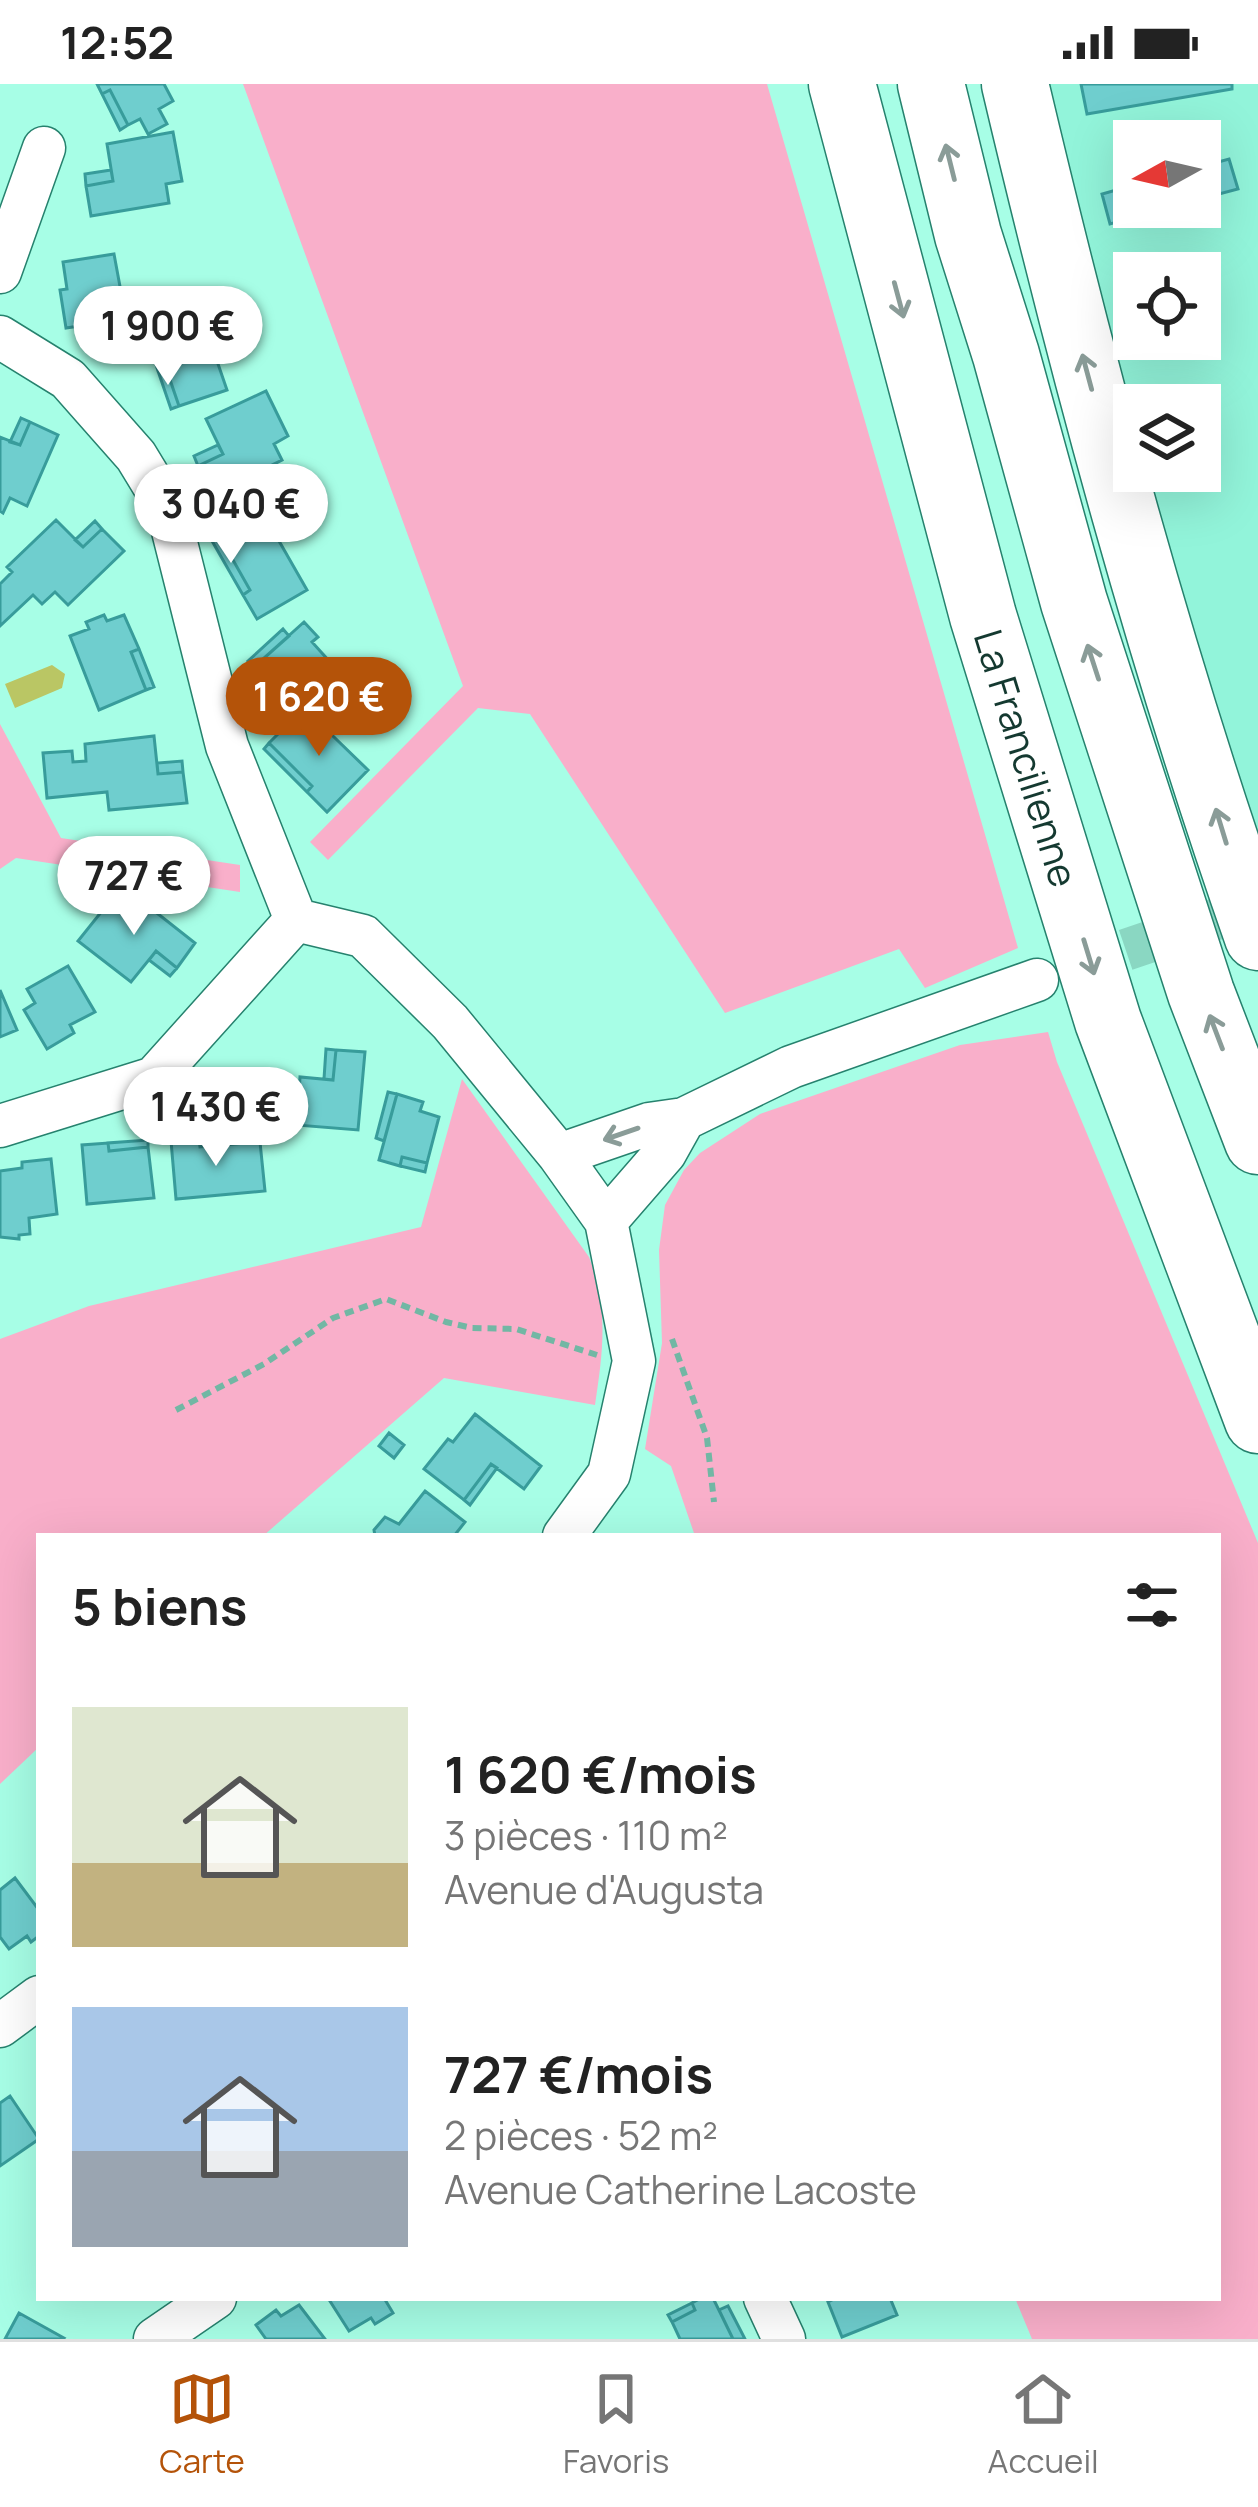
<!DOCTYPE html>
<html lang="fr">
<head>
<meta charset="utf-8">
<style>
	body { margin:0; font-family:Manrope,sans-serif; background:#f2f2f2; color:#222; height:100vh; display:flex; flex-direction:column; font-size:45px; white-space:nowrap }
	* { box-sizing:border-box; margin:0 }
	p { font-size:39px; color:#767676 }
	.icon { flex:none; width:66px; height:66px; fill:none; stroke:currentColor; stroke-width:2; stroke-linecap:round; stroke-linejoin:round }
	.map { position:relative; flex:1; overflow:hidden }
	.drawer { position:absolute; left:36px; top:1449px; width:1185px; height:768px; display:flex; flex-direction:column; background:#fff; border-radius:0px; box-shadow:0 12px 48px #0002 }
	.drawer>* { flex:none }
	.needle { width:78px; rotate:262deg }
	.fabs { position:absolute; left:1113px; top:36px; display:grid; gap:24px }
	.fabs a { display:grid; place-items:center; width:108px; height:108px; border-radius:0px; background:#fff; box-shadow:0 12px 48px #0002; font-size:60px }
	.price { position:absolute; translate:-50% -102px; padding:0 27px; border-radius:42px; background:#fff; color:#222; font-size:39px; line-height:78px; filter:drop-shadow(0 3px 6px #0008) }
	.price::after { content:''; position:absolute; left:50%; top:72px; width:36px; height:27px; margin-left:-18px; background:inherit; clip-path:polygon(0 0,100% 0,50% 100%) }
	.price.selected { background:#b45309; color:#fff }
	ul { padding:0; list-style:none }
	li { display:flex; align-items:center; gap:36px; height:300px; padding:0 36px }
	li span { display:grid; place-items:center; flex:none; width:336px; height:240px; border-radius:0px; color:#555 }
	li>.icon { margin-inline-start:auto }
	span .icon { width:144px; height:144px; fill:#fffc; stroke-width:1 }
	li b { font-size:51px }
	h2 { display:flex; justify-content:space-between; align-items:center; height:144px; padding:0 36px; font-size:51px }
	.status { display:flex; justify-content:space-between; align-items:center; height:84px; padding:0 60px; background:#fff; direction:ltr }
	.status svg { height:33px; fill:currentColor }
	.dock { display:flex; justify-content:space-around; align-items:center; height:168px; border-top:3px solid #e0e0e0; background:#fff; font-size:33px; color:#767676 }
	.dock a { display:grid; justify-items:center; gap:6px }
	.dock .selected { color:#b45309 }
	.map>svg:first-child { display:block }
</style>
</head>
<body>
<div class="status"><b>12:52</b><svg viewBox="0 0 49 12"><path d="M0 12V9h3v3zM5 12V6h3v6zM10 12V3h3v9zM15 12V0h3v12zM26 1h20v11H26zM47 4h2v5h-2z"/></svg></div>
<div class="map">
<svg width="1258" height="2255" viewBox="0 0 1258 2255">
	<rect width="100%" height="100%" fill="#a7fee6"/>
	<path fill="#92f4da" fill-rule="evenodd" d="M 1045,0 L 1258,0 L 1258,796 L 1144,387 L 1200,387 L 1200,321 L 1134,321 L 1134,350 ZM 1134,57 L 1200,57 L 1200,123 L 1134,123 ZM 1134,189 L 1200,189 L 1200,255 L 1134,255 Z"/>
	<path fill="#f9afca" d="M 243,0 L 767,0 L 1018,864 L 925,904 L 899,865 L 725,929 L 530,630 L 478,624 L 328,776 L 310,758 L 463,602 Z
		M 0,640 L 61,754 L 240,781 L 240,808 L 16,774 L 0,785 Z
		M 1048,948 L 1057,978 L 1258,1459 L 1258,2255 L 1032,2255 L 1015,2214 L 1218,2214 L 1218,1452 L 695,1452 L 671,1382 L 645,1365 L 662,1259 L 659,1166 L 665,1121 L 684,1086 L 700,1069 L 760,1030 L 960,961 Z
		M 462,995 L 589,1173 C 609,1224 603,1267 595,1321 L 444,1294 L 263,1452 L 39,1452 L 39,1663 L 0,1700 L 0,1255 L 89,1222 L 421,1143 Z"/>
	<path fill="#bac664" d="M 52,581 L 65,590 L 62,604 L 15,624 L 5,600 Z"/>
	<path fill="#6fcece" stroke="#389c9b" stroke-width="3" d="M 97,0 L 164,0 L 173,17 L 159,25 L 167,40 L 148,50 L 140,35 L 128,41 L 110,6 L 102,10 Z
		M 1081,0 L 1232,0 L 1232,5 L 1087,30 Z
		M 110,6 L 128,41 L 120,46 L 102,10 Z
		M 173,48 L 182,97 L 166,100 L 169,119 L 91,132 L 86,102 L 113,97 L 107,60 Z
		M 1229,75 L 1238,105 L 1200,115 L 1200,83 Z
		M 111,86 L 113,97 L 86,102 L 85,90 Z
		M 1134,101 L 1134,123 L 1172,123 L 1110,140 L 1102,110 Z
		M 114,170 L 126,235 L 66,244 L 60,206 L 67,205 L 63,178 Z
		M 205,242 L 227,306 L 179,322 L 166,284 L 158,287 L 150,262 Z
		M 166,284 L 179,322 L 171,325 L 158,287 Z
		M 266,307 L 288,352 L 274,360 L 282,376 L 212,411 L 198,382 L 223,370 L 206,335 Z
		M 21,334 L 30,338 L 20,361 L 10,358 Z
		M 30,338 L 58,351 L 27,422 L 10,414 L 3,429 L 0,427 L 0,353 L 20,361 Z
		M 218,361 L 223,370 L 198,382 L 194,372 Z
		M 263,429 L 307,506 L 257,535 L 243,511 L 250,506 L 220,453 Z
		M 56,436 L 83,463 L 102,445 L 124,467 L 68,521 L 55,508 L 42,520 L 33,511 L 0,542 L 0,500 L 12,488 L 7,483 Z
		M 95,437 L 102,445 L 83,463 L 75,456 Z
		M 220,453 L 250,506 L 243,511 L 212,457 Z
		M 104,531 L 107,537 L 124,531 L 139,565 L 131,568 L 146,606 L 99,626 L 70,552 L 89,545 L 86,538 Z
		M 304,538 L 318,553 L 312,558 L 330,578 L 293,612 L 279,597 L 273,603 L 254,583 Z
		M 283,545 L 289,552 L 254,583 L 248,577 Z
		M 139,565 L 154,603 L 146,606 L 131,568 Z
		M 304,624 L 368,686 L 327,728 L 307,708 L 312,702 L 269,659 Z
		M 154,652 L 158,690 L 183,688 L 187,719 L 109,726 L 107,708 L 47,714 L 43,669 L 72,667 L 73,678 L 86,677 L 85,660 Z
		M 269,659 L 312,702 L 307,708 L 264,665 Z
		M 182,677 L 183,688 L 158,690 L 157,679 Z
		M 134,811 L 195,859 L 177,884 L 156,867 L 131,898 L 78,857 L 110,817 L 123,826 Z
		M 156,867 L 177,884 L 170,892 L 149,876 Z
		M 68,882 L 95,928 L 70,941 L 74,949 L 47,965 L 24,926 L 35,919 L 27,905 Z
		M 0,906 L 17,946 L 0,953 Z
		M 326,965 L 336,966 L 333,996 L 324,995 Z
		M 336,966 L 365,968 L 358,1046 L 296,1041 L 298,1016 L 294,1016 L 295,1009 L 299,1009 L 300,993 L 333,996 Z
		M 388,1008 L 397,1010 L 384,1057 L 376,1054 Z
		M 397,1010 L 423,1018 L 420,1027 L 439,1033 L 427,1079 L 402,1073 L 400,1082 L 379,1076 Z
		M 259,1049 L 260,1058 L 200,1063 L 199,1055 Z
		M 199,1055 L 200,1063 L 260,1058 L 265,1107 L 176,1115 L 171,1057 Z
		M 148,1056 L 148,1063 L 109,1067 L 108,1059 Z
		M 108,1059 L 109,1067 L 148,1063 L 154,1114 L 87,1120 L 82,1061 Z
		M 402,1073 L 427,1079 L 425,1088 L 400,1082 Z
		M 51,1075 L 57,1130 L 29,1134 L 30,1150 L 19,1151 L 19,1155 L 0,1153 L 0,1087 L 22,1084 L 22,1078 Z
		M 475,1330 L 541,1382 L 524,1405 L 491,1380 L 464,1416 L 424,1385 L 448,1355 L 453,1358 Z
		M 389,1349 L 404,1361 L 394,1374 L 379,1362 Z
		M 491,1380 L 497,1384 L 470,1421 L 464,1416 Z
		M 425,1407 L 465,1438 L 454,1452 L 375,1452 L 374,1446 L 385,1433 L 399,1440 Z
		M 15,1794 L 39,1826 L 39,1852 L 31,1858 L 27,1852 L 9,1865 L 0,1853 L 0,1806 Z
		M 10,2012 L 39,2055 L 0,2082 L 0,2019 Z
		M 328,2214 L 384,2214 L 393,2229 L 375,2240 L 371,2234 L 349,2247 Z
		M 701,2214 L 713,2214 L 733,2255 L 680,2255 L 672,2238 L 695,2226 L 692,2219 Z
		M 836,2214 L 890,2214 L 897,2231 L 842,2253 L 828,2218 Z
		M 692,2219 L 695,2226 L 672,2238 L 668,2231 Z
		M 299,2221 L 325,2255 L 266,2255 L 256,2241 L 276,2226 L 281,2232 Z
		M 728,2222 L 745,2255 L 733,2255 L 719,2226 Z
		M 19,2229 L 64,2254 L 63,2255 L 5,2255 Z"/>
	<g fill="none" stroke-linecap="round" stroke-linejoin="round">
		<path stroke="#8ad7c2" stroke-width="42" stroke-dasharray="42 21" stroke-linecap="butt" d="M 1066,886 L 1258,821"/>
		<defs>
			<path id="minor" d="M 0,188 L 44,64
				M 0,253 L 68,295 L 136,372 L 167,423 L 227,662 L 296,836 L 363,852 L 450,938 L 559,1071 L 606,1137 L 634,1277 L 609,1390 L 564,1452
				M 0,1042 L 154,994 L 296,836
				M 559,1071 L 649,1040 L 684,1035 L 791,983 L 1037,896
				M 606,1137 L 665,1069 L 684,1035
				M 0,1942 L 39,1913
				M 765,2214 L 784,2255
				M 155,2255 L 215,2214"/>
			<g id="trunk">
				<path id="s1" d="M 842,0 L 983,532 L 1108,937 L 1258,1336"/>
				<path d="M 931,0 L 968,151 L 1006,271 L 1074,518 L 1201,909 L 1258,1057"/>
				<path d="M 1015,0 C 1083,288 1160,574 1258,853"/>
			</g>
		</defs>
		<use href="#minor" stroke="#26826e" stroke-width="45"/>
		<use href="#trunk" stroke="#26826e" stroke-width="69"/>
		<path stroke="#72b7a4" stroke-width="6" stroke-dasharray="9 6" stroke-linecap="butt" d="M 672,1255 L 707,1354 L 714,1418
			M 176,1326 L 264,1280 L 333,1234 L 386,1215 L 446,1238 L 472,1244 L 516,1245 L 597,1271"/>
		<use href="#minor" stroke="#fff" stroke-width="42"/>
		<use href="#trunk" stroke="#fff" stroke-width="66"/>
	</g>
	<defs><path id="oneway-shaft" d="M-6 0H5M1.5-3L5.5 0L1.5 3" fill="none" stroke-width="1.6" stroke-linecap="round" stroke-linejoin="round" transform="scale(3)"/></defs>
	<g stroke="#8a9c98">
		<use href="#oneway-shaft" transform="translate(950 78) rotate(-104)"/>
		<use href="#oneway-shaft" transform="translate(899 216) rotate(75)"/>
		<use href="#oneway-shaft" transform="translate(1087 288) rotate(-105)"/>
		<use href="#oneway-shaft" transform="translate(1093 578) rotate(-108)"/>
		<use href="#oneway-shaft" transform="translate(1221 742) rotate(-107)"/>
		<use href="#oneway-shaft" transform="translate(1089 873) rotate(73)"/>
		<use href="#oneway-shaft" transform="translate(1216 948) rotate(-111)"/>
		<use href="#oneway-shaft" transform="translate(621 1050) rotate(161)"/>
	</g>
	<g text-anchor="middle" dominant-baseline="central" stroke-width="10" stroke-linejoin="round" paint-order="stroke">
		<g font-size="39" fill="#143930" stroke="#a7fee6">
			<text stroke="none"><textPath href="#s1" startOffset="699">La Francilienne</textPath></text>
		</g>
	</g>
</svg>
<div class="fabs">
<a><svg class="needle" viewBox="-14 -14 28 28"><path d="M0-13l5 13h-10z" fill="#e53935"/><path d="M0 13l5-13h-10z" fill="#767676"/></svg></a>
<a><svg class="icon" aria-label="locate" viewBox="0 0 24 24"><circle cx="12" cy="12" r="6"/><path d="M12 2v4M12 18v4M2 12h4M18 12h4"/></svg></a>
<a><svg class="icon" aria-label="layers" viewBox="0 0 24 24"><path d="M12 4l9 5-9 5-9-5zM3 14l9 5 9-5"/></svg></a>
</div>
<b class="price" style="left:168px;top:304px">1 900 €</b>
<b class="price" style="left:231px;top:482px">3 040 €</b>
<b class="price selected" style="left:319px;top:675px">1 620 €</b>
<b class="price" style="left:134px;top:854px">727 €</b>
<b class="price" style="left:216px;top:1085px">1 430 €</b>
<section class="drawer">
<h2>5 biens<svg class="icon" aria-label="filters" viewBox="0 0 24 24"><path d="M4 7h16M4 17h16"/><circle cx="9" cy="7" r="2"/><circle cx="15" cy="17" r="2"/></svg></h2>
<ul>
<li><span style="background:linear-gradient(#dfe7d0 65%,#c2b280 0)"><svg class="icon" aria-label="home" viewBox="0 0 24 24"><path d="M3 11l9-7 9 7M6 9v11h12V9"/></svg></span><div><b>1 620 €/mois</b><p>3 pièces · 110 m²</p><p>Avenue d'Augusta</p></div></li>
<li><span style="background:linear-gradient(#a9c7e8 60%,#9aa5b1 0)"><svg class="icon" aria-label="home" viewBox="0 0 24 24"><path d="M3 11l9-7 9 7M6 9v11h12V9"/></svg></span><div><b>727 €/mois</b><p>2 pièces · 52 m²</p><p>Avenue Catherine Lacoste</p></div></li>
</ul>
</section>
</div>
<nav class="dock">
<a class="selected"><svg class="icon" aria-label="map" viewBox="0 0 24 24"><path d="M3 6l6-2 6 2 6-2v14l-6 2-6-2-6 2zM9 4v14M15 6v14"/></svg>Carte</a>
<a><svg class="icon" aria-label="saved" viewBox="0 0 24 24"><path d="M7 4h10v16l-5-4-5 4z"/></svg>Favoris</a>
<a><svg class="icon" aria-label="home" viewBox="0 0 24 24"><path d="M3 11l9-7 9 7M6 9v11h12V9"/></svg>Accueil</a>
</nav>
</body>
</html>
